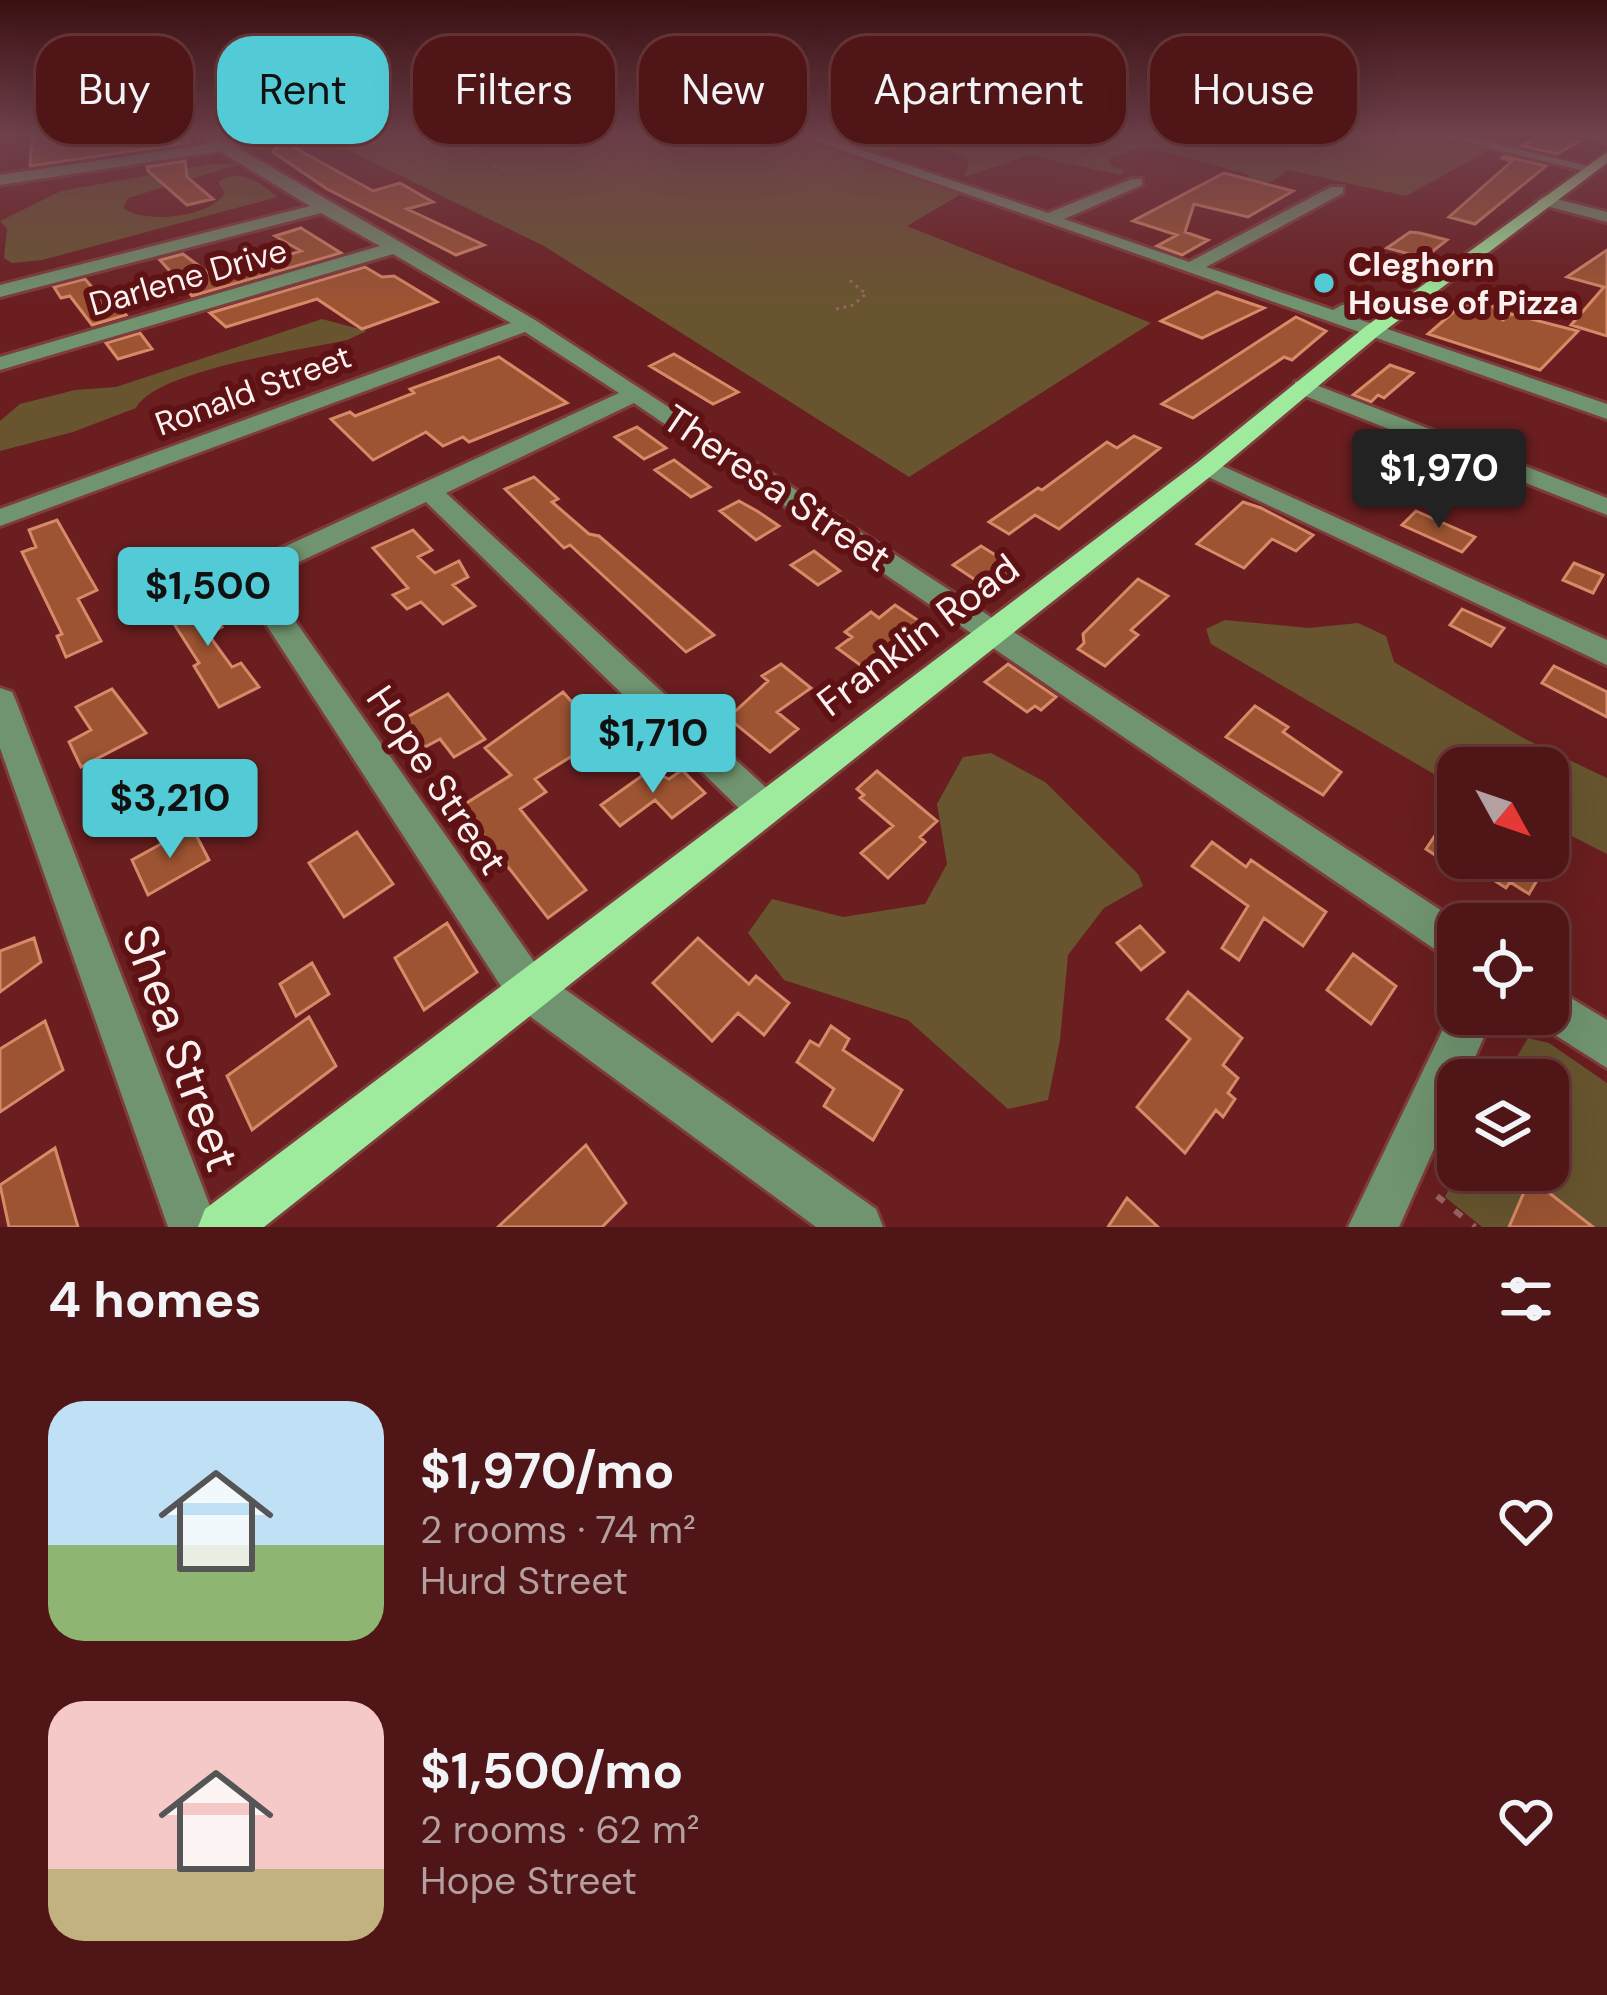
<!DOCTYPE html>
<html lang="en">
<head>
<meta charset="utf-8">
<style>
	body { margin:0; font-family:"DM Sans",sans-serif; background:#5a2324; color:#f1f3f6; height:100vh; display:flex; flex-direction:column; font-size:45px; white-space:nowrap }
	* { box-sizing:border-box; margin:0 }
	p { font-size:39px; color:#b49fa1 }
	.icon { flex:none; width:66px; height:66px; fill:none; stroke:currentColor; stroke-width:2; stroke-linecap:round; stroke-linejoin:round }
	.map { position:relative; height:1227px; overflow:hidden }
	.details { display:flex; flex-direction:column; background:#501617; flex:1 }
	.details>* { flex:none }
	.top-card { position:absolute; left:36px; top:36px; width:1536px; height:108px; display:flex; gap:24px }
	.needle { width:78px; rotate:130deg }
	.controls { position:absolute; left:1437px; top:747px; display:grid; gap:24px }
	.controls a { display:grid; place-items:center; width:132px; height:132px; border-radius:24px; background:#501617; box-shadow:0 12px 48px #0002,0 0 0 3px #673536; font-size:60px }
	.price { position:absolute; translate:-50% -102px; padding:0 27px; border-radius:12px; background:#52cbd7; color:#111; font-size:39px; line-height:78px; filter:drop-shadow(0 3px 6px #0008) }
	.price::after { content:''; position:absolute; left:50%; top:72px; width:36px; height:27px; margin-left:-18px; background:inherit; clip-path:polygon(0 0,100% 0,50% 100%) }
	.price.on { background:#222; color:#fff }
	ul { padding:0; list-style:none }
	li { display:flex; align-items:center; gap:36px; height:300px; padding:0 48px }
	li span { display:grid; place-items:center; flex:none; width:336px; height:240px; border-radius:36px; color:#555 }
	li>.icon { margin-inline-start:auto }
	span .icon { width:144px; height:144px; fill:#fffc; stroke-width:1 }
	li b { font-size:51px }
	h2 { display:flex; justify-content:space-between; align-items:center; height:144px; padding:0 48px; font-size:51px }
	.pill { padding:0 42px; border-radius:36px; background:#501617; box-shadow:0 12px 48px #0002,0 0 0 3px #673536; font-size:42px; line-height:108px }
	.pill.on { background:#52cbd7; color:#111 }
	.map>svg:first-child { display:block }
</style>
</head>
<body>
<div class="map">
<svg width="1607" height="1227" viewBox="0 0 1607 1227">
	<rect width="100%" height="100%" fill="#6a1e1f"/>
	<path fill="#68552f" d="M 313,133 L 782,133 L 961,194 L 907,226 L 1151,323 L 909,477 L 544,246 Z
		M 810,133 L 1420,133 L 1491,149 L 1406,196 L 1288,170 L 1271,182 L 1249,183 L 1250,175 L 1145,146 L 1109,158 L 1111,166 L 1123,170 L 1121,175 L 1029,155 L 964,177 L 969,161 L 964,156 L 917,140 L 874,155 Z
		M 211,164 L 240,164 L 128,198 L 123,208 C 144,224 210,218 225,193 L 218,182 C 242,167 258,182 278,197 L 42,260 L 12,263 L 4,258 L 7,229 L 0,221 L 61,191 Z
		M 322,319 L 367,331 L 347,340 C 303,350 156,370 136,408 L 73,432 L 0,451 L 0,421 L 20,404 L 75,390 L 116,387 Z
		M 1225,620 L 1309,628 L 1358,623 L 1386,636 L 1394,662 L 1525,739 L 1607,778 L 1607,854 L 1548,824 L 1548,768 L 1458,768 L 1458,787 L 1451,784 L 1211,644 L 1206,629 Z
		M 991,753 L 1045,782 L 1138,874 L 1143,886 L 1104,908 L 1068,955 L 1060,1040 L 1048,1100 L 1008,1109 L 908,1020 L 784,980 L 748,933 L 772,899 L 843,917 L 925,904 L 947,864 L 937,804 L 963,757 Z
		M 1528,1038 L 1549,1043 L 1607,1083 L 1607,1227 L 1593,1227 L 1531,1179 L 1509,1227 L 1482,1227 L 1445,1197 L 1458,1170 L 1548,1170 L 1548,1080 L 1503,1080 Z"/>
	<path fill="#9d5432" stroke="#d88967" stroke-width="3" d="M 32,133 L 188,133 L 189,143 L 30,166 Z
		M 1543,133 L 1570,133 L 1580,141 L 1557,154 L 1522,146 Z
		M 281,140 L 373,191 L 400,183 L 433,202 L 407,209 L 484,245 L 456,255 L 327,189 L 273,152 Z
		M 1505,156 L 1546,166 L 1475,224 L 1449,217 L 1512,161 L 1502,158 Z
		M 185,161 L 187,177 L 213,199 L 187,205 L 148,171 L 147,167 Z
		M 1224,173 L 1293,191 L 1248,217 L 1194,204 L 1185,232 L 1208,240 L 1182,255 L 1157,246 L 1177,235 L 1133,221 Z
		M 301,228 L 341,253 L 192,296 L 160,260 L 183,254 L 214,277 L 301,251 L 275,236 Z
		M 1410,232 L 1420,233 L 1447,240 L 1424,258 L 1387,248 Z
		M 1607,250 L 1607,336 L 1571,325 L 1604,287 L 1567,277 Z
		M 365,267 L 382,277 L 394,276 L 437,302 L 362,329 L 317,299 L 226,327 L 210,313 Z
		M 85,279 L 107,305 L 116,302 L 126,315 L 92,325 L 70,296 L 61,298 L 54,287 Z
		M 1217,292 L 1264,308 L 1202,338 L 1161,321 Z
		M 1472,296 L 1489,301 L 1503,320 L 1511,314 L 1578,331 L 1540,370 L 1428,334 Z
		M 1296,317 L 1326,331 L 1292,360 L 1284,357 L 1193,418 L 1162,404 Z
		M 140,333 L 152,349 L 118,359 L 106,343 Z
		M 674,354 L 738,392 L 713,404 L 650,366 Z
		M 499,357 L 567,403 L 469,442 L 463,437 L 443,446 L 426,432 L 373,460 L 331,419 L 350,412 L 355,416 L 414,393 L 410,389 Z
		M 1390,365 L 1413,373 L 1384,398 L 1378,395 L 1371,402 L 1353,395 Z
		M 637,427 L 666,448 L 644,459 L 615,437 Z
		M 1134,436 L 1160,448 L 1059,529 L 1035,515 L 1009,534 L 989,522 L 1038,488 L 1042,490 L 1107,442 L 1117,448 Z
		M 674,460 L 710,487 L 691,497 L 655,470 Z
		M 534,477 L 558,499 L 552,502 L 589,534 L 599,536 L 714,635 L 686,652 L 570,545 L 564,548 L 505,489 Z
		M 739,501 L 757,511 L 779,526 L 756,540 L 720,511 Z
		M 1243,502 L 1261,508 L 1313,535 L 1296,551 L 1272,539 L 1244,568 L 1197,544 Z
		M 1416,511 L 1475,537 L 1462,552 L 1402,525 Z
		M 57,520 L 97,590 L 78,599 L 101,641 L 66,657 L 57,636 L 62,634 L 22,552 L 36,547 L 29,530 Z
		M 413,530 L 432,550 L 418,557 L 435,573 L 459,561 L 468,577 L 453,585 L 475,606 L 443,624 L 421,602 L 407,609 L 393,595 L 408,588 L 373,548 Z
		M 981,546 L 1010,564 L 1003,569 L 1009,573 L 993,585 L 983,585 L 953,565 Z
		M 814,551 L 840,571 L 818,585 L 791,565 Z
		M 1574,563 L 1603,575 L 1593,593 L 1563,580 Z
		M 1138,579 L 1168,596 L 1131,630 L 1138,635 L 1105,666 L 1078,649 L 1084,643 L 1083,634 Z
		M 197,589 L 222,627 L 208,634 L 232,667 L 241,663 L 259,687 L 219,707 L 194,666 L 199,663 L 162,605 Z
		M 895,605 L 922,623 L 875,660 L 863,667 L 837,648 L 852,637 L 845,632 L 871,612 L 879,618 Z
		M 1462,609 L 1504,628 L 1491,646 L 1450,625 Z
		M 781,664 L 811,688 L 777,712 L 798,729 L 770,752 L 728,718 L 768,681 L 762,676 Z
		M 1008,664 L 1056,697 L 1041,710 L 1035,706 L 1027,712 L 985,682 Z
		M 1554,666 L 1607,692 L 1607,717 L 1542,683 Z
		M 112,689 L 146,733 L 81,767 L 69,742 L 91,730 L 76,707 Z
		M 563,692 L 579,710 L 591,703 L 597,709 L 606,703 L 631,727 L 599,749 L 593,743 L 535,779 L 546,792 L 520,809 L 586,890 L 548,918 L 483,835 L 476,840 L 461,820 L 472,813 L 465,804 L 511,775 L 485,748 Z
		M 448,694 L 485,739 L 454,757 L 440,739 L 425,747 L 404,719 Z
		M 1255,706 L 1288,727 L 1283,732 L 1341,772 L 1323,795 L 1226,737 Z
		M 650,770 L 669,779 L 682,770 L 705,793 L 672,818 L 655,800 L 620,826 L 601,805 Z
		M 877,771 L 937,821 L 920,837 L 925,842 L 888,878 L 861,853 L 893,826 L 860,798 L 864,795 L 857,789 Z
		M 207,783 L 219,803 L 179,825 L 168,805 Z
		M 1458,801 L 1458,870 L 1426,849 Z
		M 192,827 L 209,860 L 148,895 L 132,860 Z
		M 357,832 L 393,884 L 344,917 L 309,863 Z
		M 1212,842 L 1246,867 L 1251,860 L 1326,912 L 1303,946 L 1264,918 L 1239,960 L 1222,948 L 1248,906 L 1192,866 Z
		M 1459,858 L 1550,858 L 1529,894 L 1510,882 L 1506,888 Z
		M 447,923 L 477,972 L 424,1010 L 395,958 Z
		M 1140,926 L 1164,952 L 1141,970 L 1117,943 Z
		M 34,938 L 41,962 L 0,992 L 0,951 Z
		M 698,938 L 749,984 L 756,976 L 789,1003 L 764,1035 L 738,1013 L 712,1041 L 653,983 Z
		M 1353,954 L 1396,986 L 1371,1024 L 1327,990 Z
		M 312,963 L 329,994 L 296,1016 L 280,984 Z
		M 1188,992 L 1242,1038 L 1223,1065 L 1238,1078 L 1228,1093 L 1235,1099 L 1223,1117 L 1216,1110 L 1185,1153 L 1137,1107 L 1190,1039 L 1167,1019 Z
		M 309,1017 L 336,1066 L 252,1130 L 227,1076 Z
		M 45,1021 L 63,1070 L 0,1112 L 0,1049 Z
		M 831,1026 L 849,1039 L 843,1050 L 902,1090 L 873,1140 L 824,1106 L 834,1089 L 797,1062 L 810,1041 L 819,1046 Z
		M 586,1145 L 626,1203 L 602,1227 L 498,1227 Z
		M 55,1148 L 78,1227 L 9,1227 L 0,1185 Z
		M 1530,1178 L 1593,1227 L 1509,1227 Z
		M 1127,1198 L 1158,1227 L 1108,1227 Z"/>
	<g fill="none" stroke-linecap="round" stroke-linejoin="round">
		<defs>
			<path id="minor" d="M 196,133 L 212,133 L 535,320 L 1462,924 L 1458,924 L 1458,965 L 634,403 L 446,493 L 775,796 L 780,807 L 775,818 L 762,823 L 749,818 L 426,502 L 265,578 L 542,973 L 876,1209 L 883,1227 L 816,1227 L 512,1003 L 234,575 L 238,568 L 619,393 L 525,332 L 0,526 L 0,509 L 511,323 L 393,254 L 0,370 L 0,357 L 380,246 L 321,213 L 0,297 L 0,285 L 310,206 L 220,151 L 0,185 L 0,175 L 210,144 Z
				M 793,133 L 812,133 L 1048,213 L 1132,179 L 1142,179 L 1142,185 L 1064,219 L 1189,262 L 1331,187 L 1343,187 L 1343,193 L 1206,267 L 1333,310 L 1342,305 L 1377,306 L 1394,298 L 1413,304 L 1413,312 L 1406,314 L 1352,317 L 1607,404 L 1607,419 Z
				M 1427,133 L 1450,133 L 1596,168 L 1589,172 Z
				M 1574,133 L 1607,134 L 1607,142 L 1576,136 Z
				M 1545,196 L 1607,212 L 1607,222 L 1539,204 L 1537,201 Z
				M 1303,380 L 1607,498 L 1607,515 L 1295,392 L 1295,382 Z
				M 1207,459 L 1607,640 L 1607,665 L 1198,472 L 1194,467 L 1198,462 Z
				M 0,688 L 12,692 L 16,701 L 218,1227 L 168,1227 L 0,748 Z
				M 1548,984 L 1607,1020 L 1607,1068 L 1533,1021 L 1530,1014 L 1548,1014 Z
				M 1458,998 L 1458,1014 L 1494,1014 L 1465,1080 L 1458,1080 L 1458,1095 L 1399,1227 L 1348,1227 Z"/>
			<path id="major" d="M 1607,152 L 1607,163 L 1379,335 L 1216,472 L 264,1227 L 198,1227 L 205,1209 L 1198,462 L 1365,327 Z"/>
		</defs>
		<use href="#minor" stroke="#7e3c3c" stroke-width="6"/>
		<use href="#major" stroke="#7e3c3c" stroke-width="6"/>
		<path stroke="#996363" stroke-width="3" stroke-dasharray="3 4.5" stroke-linecap="butt" d="M 322,133 L 368,143 L 419,133
			M 452,133 L 487,161
			M 516,155 L 521,158
			M 494,166 L 503,169
			M 836,309 L 853,305 L 866,294 L 847,278"/>
		<path stroke="#996363" stroke-width="6" stroke-dasharray="9 14" stroke-linecap="butt" d="M 1437,1196 L 1475,1227"/>
		<use href="#minor" fill="#70946f" fill-rule="evenodd"/>
		<use href="#major" fill="#9eeb9d" fill-rule="evenodd"/>
	</g>
	<linearGradient id="sky" x2="0" y2="1"><stop stop-color="#3a1011"/><stop offset="0.44" stop-color="#70414d"/><stop offset="1" stop-color="#70414d" stop-opacity="0"/></linearGradient>
	<rect width="1607" height="304" fill="url(#sky)"/>
	<circle fill="#52cbd7" stroke="#5e1214" stroke-width="4.5" cx="1324" cy="283" r="12"/>
	<g text-anchor="middle" dominant-baseline="central" stroke-width="12" stroke-linejoin="round" paint-order="stroke">
		<g font-size="33" font-weight="bold" fill="#fbf1f0" stroke="#5e1214" text-anchor="start">
			<text x="1348" y="264">Cleghorn<tspan x="1348" dy="38">House of Pizza</tspan></text>
		</g>
		<g font-size="33" fill="#fbf1f0" stroke="#5e1214">
			<text transform="translate(188 277) rotate(-16)">Darlene Drive</text>
			<text transform="translate(253 390) rotate(-20)">Ronald Street</text>
		</g>
		<g font-size="39" fill="#fbf1f0" stroke="#5e1214">
			<text transform="translate(777 488) rotate(34)">Theresa Street</text>
			<text transform="translate(918 635) rotate(-37)">Franklin Road</text>
			<text transform="translate(437 780) rotate(56)">Hope Street</text>
		</g>
		<g font-size="48" fill="#fbf1f0" stroke="#5e1214">
			<text transform="translate(181 1048) rotate(70)">Shea Street</text>
		</g>
	</g>
</svg>
<div class="controls">
<a><svg class="needle" viewBox="-14 -14 28 28"><path d="M0-13l5 13h-10z" fill="#e53935"/><path d="M0 13l5-13h-10z" fill="#b49fa1"/></svg></a>
<a><svg class="icon" aria-label="locate" viewBox="0 0 24 24"><circle cx="12" cy="12" r="6"/><path d="M12 2v4M12 18v4M2 12h4M18 12h4"/></svg></a>
<a><svg class="icon" aria-label="layers" viewBox="0 0 24 24"><path d="M12 4l9 5-9 5-9-5zM3 14l9 5 9-5"/></svg></a>
</div>
<b class="price on" style="left:1439px;top:531px">$1,970</b>
<b class="price" style="left:208px;top:649px">$1,500</b>
<b class="price" style="left:653px;top:796px">$1,710</b>
<b class="price" style="left:170px;top:861px">$3,210</b>
<div class="top-card">
<a class="pill">Buy</a>
<a class="pill on">Rent</a>
<a class="pill">Filters</a>
<a class="pill">New</a>
<a class="pill">Apartment</a>
<a class="pill">House</a>
</div>
</div>
<section class="details">
<h2>4 homes<svg class="icon" aria-label="filters" viewBox="0 0 24 24"><path d="M4 7h16M4 17h16"/><circle cx="9" cy="7" r="2"/><circle cx="15" cy="17" r="2"/></svg></h2>
<ul>
<li><span style="background:linear-gradient(#bfe0f5 60%,#8fb573 0)"><svg class="icon" aria-label="home" viewBox="0 0 24 24"><path d="M3 11l9-7 9 7M6 9v11h12V9"/></svg></span><div><b>$1,970/mo</b><p>2 rooms · 74 m²</p><p>Hurd Street</p></div><svg class="icon" aria-label="heart" viewBox="0 0 24 24"><path d="M12 20l-8-8c-3-5 5-10 8-4 3-6 11-1 8 4z"/></svg></li>
<li><span style="background:linear-gradient(#f6c9c9 70%,#c2b280 0)"><svg class="icon" aria-label="home" viewBox="0 0 24 24"><path d="M3 11l9-7 9 7M6 9v11h12V9"/></svg></span><div><b>$1,500/mo</b><p>2 rooms · 62 m²</p><p>Hope Street</p></div><svg class="icon" aria-label="heart" viewBox="0 0 24 24"><path d="M12 20l-8-8c-3-5 5-10 8-4 3-6 11-1 8 4z"/></svg></li>
</ul>
</section>
</body>
</html>
